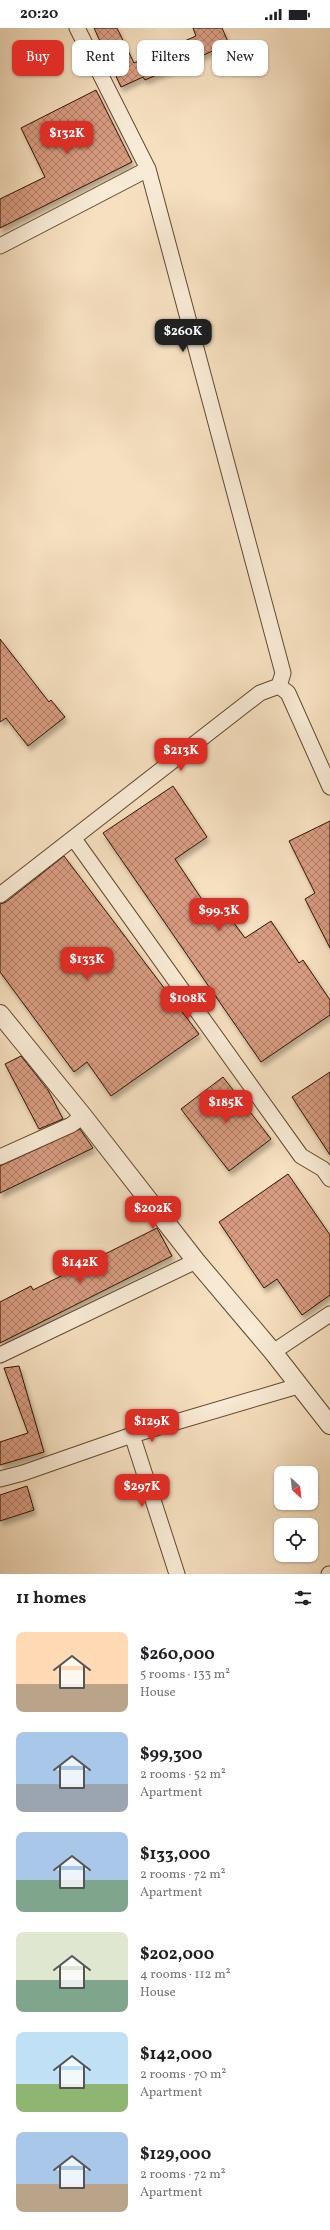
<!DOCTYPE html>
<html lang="en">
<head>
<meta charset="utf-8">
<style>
	body { margin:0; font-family:Vollkorn,serif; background:#f2f2f2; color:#202124; height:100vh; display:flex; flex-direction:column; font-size:15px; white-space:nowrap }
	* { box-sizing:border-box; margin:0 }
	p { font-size:13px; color:#757577 }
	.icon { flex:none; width:22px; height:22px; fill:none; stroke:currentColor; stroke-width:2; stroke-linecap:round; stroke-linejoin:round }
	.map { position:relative; height:1546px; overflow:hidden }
	.side { display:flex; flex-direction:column; background:#fff; flex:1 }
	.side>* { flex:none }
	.top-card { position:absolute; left:12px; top:12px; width:306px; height:36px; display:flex; gap:8px }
	.needle { width:26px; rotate:153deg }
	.fabs { position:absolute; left:274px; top:1438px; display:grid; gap:8px }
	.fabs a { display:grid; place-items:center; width:44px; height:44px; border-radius:8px; background:#fff; box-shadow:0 1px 3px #0004; font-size:20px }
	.price { position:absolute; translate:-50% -34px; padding:0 9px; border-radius:8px; background:#d93025; color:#fff; font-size:13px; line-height:26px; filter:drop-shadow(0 1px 2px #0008) }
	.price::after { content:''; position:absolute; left:50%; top:24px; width:12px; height:9px; margin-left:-6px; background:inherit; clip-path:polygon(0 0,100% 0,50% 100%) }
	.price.current { background:#222; color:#fff }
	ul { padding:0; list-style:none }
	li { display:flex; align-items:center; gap:12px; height:100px; padding:0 16px }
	li span { display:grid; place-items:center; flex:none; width:112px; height:80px; border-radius:8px; color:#555 }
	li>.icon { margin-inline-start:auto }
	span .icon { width:48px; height:48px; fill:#fffc; stroke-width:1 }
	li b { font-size:17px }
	h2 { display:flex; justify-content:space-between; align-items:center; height:48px; padding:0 16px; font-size:17px }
	.chip { padding:0 14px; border-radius:8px; background:#fff; box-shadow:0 1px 3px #0004; font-size:14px; line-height:36px }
	.chip.current { background:#d93025; color:#fff }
	.status { display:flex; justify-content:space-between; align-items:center; height:28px; padding:0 20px; background:#fff; direction:ltr }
	.status svg { height:11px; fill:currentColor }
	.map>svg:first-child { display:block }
</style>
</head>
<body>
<div class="status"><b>20:20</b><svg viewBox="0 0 49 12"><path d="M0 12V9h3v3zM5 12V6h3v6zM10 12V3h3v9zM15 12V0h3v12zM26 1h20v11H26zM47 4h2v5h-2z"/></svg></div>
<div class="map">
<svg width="330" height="1546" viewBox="0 0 330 1546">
	<defs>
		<pattern id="building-cross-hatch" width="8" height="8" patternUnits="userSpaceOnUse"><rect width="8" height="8" fill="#d89c81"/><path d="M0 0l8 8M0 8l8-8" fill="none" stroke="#b07e67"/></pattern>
		<filter id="shadow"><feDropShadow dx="2.5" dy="4.5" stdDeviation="2" flood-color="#0004"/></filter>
	</defs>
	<rect width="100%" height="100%" fill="#f6e0c0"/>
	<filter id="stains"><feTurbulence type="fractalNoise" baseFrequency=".005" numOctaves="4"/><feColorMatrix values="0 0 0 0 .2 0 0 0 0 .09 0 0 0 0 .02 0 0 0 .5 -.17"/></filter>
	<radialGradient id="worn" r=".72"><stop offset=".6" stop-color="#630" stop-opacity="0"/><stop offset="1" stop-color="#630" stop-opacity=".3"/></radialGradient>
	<path fill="url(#building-cross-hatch)" stroke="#311500" filter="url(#shadow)" d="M 94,0 L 117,0 L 134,35 L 196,8 L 193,0 L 222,0 L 229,16 L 145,52 L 143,49 L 121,59 Z
		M 96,62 L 132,134 L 0,200 L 0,171 L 45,149 L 21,100 Z
		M 0,611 L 49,674 L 51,672 L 65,689 L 28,718 L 6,690 L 0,694 Z
		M 173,758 L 207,809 L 175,831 L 207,879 L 217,872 L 245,910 L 271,893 L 299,935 L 303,932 L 330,972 L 330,987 L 261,1034 L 103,805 Z
		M 330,793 L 330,920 L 305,871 L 315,865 L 289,813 Z
		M 64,828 L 199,1006 L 111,1068 L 87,1034 L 74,1044 L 0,944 L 0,876 L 6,874 Z
		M 21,1028 L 48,1062 L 63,1091 L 39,1101 L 5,1036 Z
		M 330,1044 L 330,1127 L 292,1069 Z
		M 223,1049 L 271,1111 L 229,1143 L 181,1081 Z
		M 80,1101 L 93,1120 L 0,1165 L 0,1138 Z
		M 288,1146 L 330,1207 L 330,1267 L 302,1287 L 277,1251 L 264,1260 L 219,1194 Z
		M 157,1200 L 172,1228 L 0,1315 L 0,1274 L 31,1258 L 33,1262 Z
		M 19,1338 L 44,1424 L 0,1437 L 0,1414 L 28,1405 L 4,1340 Z
		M 27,1458 L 34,1482 L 0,1493 L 0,1467 Z"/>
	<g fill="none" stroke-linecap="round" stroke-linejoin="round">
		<defs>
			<path id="minor" d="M 77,0 L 148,141 L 283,645 L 279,658
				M 0,218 L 148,141
				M 74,811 L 301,1128 L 323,1141 L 330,1151
				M 0,867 L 260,665 L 279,658 L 288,665 L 330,759
				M 0,1129 L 71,1097 L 83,1088
				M 273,1324 L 330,1286
				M 0,1327 L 196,1233
				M 132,1407 L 177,1546
				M 0,1451 L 23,1445 L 132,1407 L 298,1358
				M 329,1546 L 330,1546"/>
			<path id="tertiary" d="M 0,986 L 83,1088 L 196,1233 L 273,1324 L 330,1397"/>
		</defs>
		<use href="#minor" stroke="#624830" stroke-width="17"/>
		<use href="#tertiary" stroke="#624830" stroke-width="20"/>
		<use href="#minor" stroke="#f9ebd6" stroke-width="15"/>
		<use href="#tertiary" stroke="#f9ebd6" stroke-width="18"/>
	</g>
	<rect width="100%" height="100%" filter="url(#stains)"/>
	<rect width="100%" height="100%" fill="url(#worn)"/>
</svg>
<div class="fabs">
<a><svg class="needle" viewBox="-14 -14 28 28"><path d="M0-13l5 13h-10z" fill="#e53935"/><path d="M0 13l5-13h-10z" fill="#757577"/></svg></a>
<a><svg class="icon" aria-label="locate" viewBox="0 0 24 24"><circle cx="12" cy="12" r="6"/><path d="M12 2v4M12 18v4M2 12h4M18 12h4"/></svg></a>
</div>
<b class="price" style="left:67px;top:127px">$132K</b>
<b class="price current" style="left:183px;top:325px">$260K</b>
<b class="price" style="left:181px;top:744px">$213K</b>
<b class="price" style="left:219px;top:904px">$99.3K</b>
<b class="price" style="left:87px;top:953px">$133K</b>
<b class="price" style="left:188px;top:992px">$108K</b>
<b class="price" style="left:226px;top:1096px">$185K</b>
<b class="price" style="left:153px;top:1202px">$202K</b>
<b class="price" style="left:80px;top:1256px">$142K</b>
<b class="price" style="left:152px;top:1415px">$129K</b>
<b class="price" style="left:142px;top:1480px">$297K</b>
<div class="top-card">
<a class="chip current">Buy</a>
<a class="chip">Rent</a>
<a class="chip">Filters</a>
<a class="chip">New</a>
</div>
</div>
<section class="side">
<h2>11 homes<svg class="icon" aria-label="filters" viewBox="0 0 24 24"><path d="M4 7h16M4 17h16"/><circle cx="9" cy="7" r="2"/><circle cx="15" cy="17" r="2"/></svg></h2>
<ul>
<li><span style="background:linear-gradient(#ffd9b3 65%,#b9a48a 0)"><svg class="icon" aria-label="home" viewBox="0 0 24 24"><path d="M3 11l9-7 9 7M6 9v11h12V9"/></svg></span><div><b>$260,000</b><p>5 rooms · 133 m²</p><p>House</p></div></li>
<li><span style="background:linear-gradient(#a9c7e8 65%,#9aa5b1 0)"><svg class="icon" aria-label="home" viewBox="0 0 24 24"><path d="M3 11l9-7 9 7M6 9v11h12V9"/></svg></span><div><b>$99,300</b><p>2 rooms · 52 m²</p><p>Apartment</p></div></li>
<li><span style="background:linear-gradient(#a9c7e8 60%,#7fa58c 0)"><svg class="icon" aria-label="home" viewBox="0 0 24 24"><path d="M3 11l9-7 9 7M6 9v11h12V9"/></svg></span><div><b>$133,000</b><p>2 rooms · 72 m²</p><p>Apartment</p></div></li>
<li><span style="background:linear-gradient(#dfe7d0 60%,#7fa58c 0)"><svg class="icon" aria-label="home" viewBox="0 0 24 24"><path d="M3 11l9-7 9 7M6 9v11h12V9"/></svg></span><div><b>$202,000</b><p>4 rooms · 112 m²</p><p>House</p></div></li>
<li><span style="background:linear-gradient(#bfe0f5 65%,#8fb573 0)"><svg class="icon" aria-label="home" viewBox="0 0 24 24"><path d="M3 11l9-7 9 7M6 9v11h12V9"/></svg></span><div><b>$142,000</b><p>2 rooms · 70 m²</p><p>Apartment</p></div></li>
<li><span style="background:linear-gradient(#a9c7e8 65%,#b9a48a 0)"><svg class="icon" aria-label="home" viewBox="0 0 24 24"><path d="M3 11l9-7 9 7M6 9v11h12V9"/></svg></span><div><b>$129,000</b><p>2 rooms · 72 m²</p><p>Apartment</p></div></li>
</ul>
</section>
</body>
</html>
